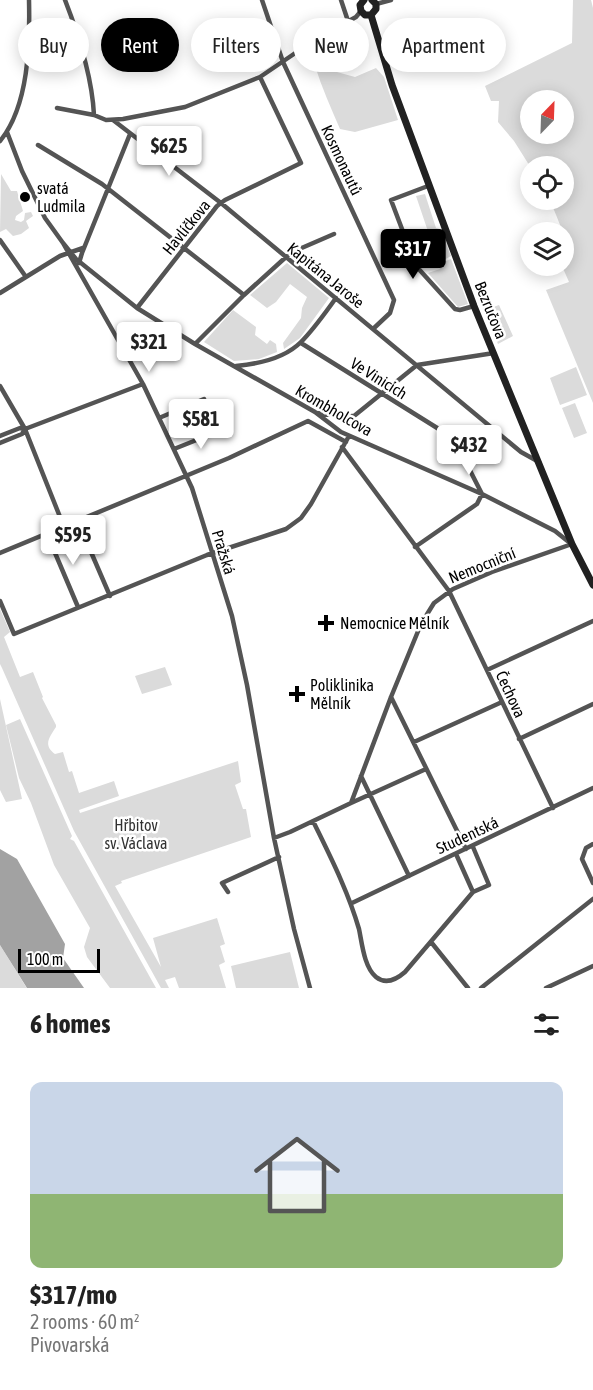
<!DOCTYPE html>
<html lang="en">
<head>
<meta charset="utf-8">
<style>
	body { margin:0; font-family:"Asap Condensed",sans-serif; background:#f2f2f2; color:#222; height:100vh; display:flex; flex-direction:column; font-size:22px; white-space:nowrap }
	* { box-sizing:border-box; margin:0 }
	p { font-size:20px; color:#767676 }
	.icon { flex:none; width:33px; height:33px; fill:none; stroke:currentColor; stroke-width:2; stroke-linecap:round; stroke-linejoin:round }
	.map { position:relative; height:988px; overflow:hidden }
	.details { display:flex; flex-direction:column; background:#fff; flex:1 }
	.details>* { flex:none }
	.top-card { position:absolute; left:18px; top:18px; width:558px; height:54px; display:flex; gap:12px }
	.needle { width:39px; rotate:23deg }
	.buttons { position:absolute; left:520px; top:90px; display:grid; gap:12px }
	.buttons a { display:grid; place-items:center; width:54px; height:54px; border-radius:50%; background:#fff; box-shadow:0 3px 15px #0003; font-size:30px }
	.scale { position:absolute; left:18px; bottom:15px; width:82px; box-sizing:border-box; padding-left:6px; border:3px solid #000; border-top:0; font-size:16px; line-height:21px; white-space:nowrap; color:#000; -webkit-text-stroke:4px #fff; paint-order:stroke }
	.price { position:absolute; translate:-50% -51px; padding:0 14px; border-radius:6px; background:#fff; color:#222; font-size:20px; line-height:39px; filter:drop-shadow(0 2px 3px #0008) }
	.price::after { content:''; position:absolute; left:50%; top:36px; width:18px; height:14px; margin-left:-9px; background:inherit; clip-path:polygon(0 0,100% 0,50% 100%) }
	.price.on { background:#000; color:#fff }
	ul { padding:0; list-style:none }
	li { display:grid; align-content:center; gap:12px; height:318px; padding:0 30px }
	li+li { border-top:2px solid #e0e0e0 }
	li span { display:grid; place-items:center; height:186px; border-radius:12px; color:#555 }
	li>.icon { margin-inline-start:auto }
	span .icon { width:108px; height:108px; fill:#fffc; stroke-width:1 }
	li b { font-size:26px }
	h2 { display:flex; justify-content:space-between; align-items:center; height:72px; padding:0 30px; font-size:26px }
	.pill { padding:0 21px; border-radius:27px; background:#fff; box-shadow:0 3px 15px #0003; font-size:21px; line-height:54px }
	.pill.on { background:#000; color:#fff }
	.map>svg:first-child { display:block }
</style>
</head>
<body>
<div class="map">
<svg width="593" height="988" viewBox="0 0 593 988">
	<rect width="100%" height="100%" fill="#fff"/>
	<path fill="#dbdbdb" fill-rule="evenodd" d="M 573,0 L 591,0 L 593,8 L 593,403 L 546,290 L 569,282 L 562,266 L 564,266 L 564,260 L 573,257 L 550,200 L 564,200 L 564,166 L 531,166 L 531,168 L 514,141 L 498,122 L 499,101 L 491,101 L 485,86 L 572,43 ZM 531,100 L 564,100 L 564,134 L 531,134 Z
		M 315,66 L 355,77 L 376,68 L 384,77 L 398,120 L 355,132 L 340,129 C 331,108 322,88 315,66 Z
		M 1,174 L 11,191 L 17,191 L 23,211 L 16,216 L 15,220 L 21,222 L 24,220 L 25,213 L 31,212 L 33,216 L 26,221 L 29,228 L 21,234 L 13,236 L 6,229 L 0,232 Z
		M 425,194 L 436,228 L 440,229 L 451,256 L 442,261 L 437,258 L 416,196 Z
		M 451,259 L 468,304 L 458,307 L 428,273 L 440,269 L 438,264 Z
		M 287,263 L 329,298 L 300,338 L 284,349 L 283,343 L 301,318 L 302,308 L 307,297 L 290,284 L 276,302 L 267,308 L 250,295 Z
		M 499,305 L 513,336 L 498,344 L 484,312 L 485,310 Z
		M 233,310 L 256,327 L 255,335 L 267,344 L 270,340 L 276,344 L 277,352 L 259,359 L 234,361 L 204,342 Z
		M 576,367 L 587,395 L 560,405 L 550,378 Z
		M 575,403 L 587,433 L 574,438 L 562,408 Z
		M 0,609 L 10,632 L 4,637 L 20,677 L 33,672 L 43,697 L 42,698 L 56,725 L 56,727 C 49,738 43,745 55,754 L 63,752 L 69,772 L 72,771 L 79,793 L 114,781 L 119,796 L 79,810 L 80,813 L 238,761 L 241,782 L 235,785 L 243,809 L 246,809 L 251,837 L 121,881 L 122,883 L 115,886 L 161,967 L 153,938 L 217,918 L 225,944 L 220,946 L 225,962 L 219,965 L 226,988 L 179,988 L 175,977 L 165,980 L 169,988 L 161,988 L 74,831 L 2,668 L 0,664 Z
		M 165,667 L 172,685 L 142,694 L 135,676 Z
		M 0,699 L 22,799 L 6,802 L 0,790 Z
		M 20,719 L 72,836 L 70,839 L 74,841 L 156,988 L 110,988 L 87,957 L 84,947 L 90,928 L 54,865 L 31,803 L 19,778 L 6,725 Z
		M 0,945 L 26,987 L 27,988 L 0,988 Z
		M 290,952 L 299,988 L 236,988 L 231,966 Z"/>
	<path fill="#a2a2a2" d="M 0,849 L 17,859 L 65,944 L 63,958 L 84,988 L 27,988 L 0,945 Z"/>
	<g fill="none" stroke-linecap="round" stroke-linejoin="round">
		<path stroke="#545454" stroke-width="4.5" d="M 65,0 C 79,36 92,76 94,115
			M 262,0 L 283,62 L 394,300 L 390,313 L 373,329
			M 341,0 L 348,21
			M 376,4 L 391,0
			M 57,108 L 94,115 L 106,120 L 123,119 L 185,107 L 260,77 L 313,41 L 356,17 L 361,11
			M 113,120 L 221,203 L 521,452 L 539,462
			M 7,132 L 22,171 L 45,218 L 63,243 L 76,259 L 137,308 L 195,344 L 315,412 L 341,432 L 482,494 L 555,531 L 570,543
			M 0,141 C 29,106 30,43 29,0
			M 38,145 L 102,184 L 244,295
			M 428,186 L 391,200 L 416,266 L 455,309 L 460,310 L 474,306
			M 0,240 L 26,277
			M 63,243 L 143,384 L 192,488 L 232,616 L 247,685 L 274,838 L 294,929 L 310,988
			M 79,263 L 82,253 L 130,134
			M 0,293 L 60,256 L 83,248
			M 137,308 L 217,206 L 225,200 L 301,163 L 260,77
			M 301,343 L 450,436 L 455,441 L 482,494 L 477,504 L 415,547
			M 195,344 L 244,295 L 286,257 L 297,250 L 334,234
			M 236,366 C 258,364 285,358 301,342 C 314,329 325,313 336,298
			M 0,386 L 25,429 L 64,527
			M 318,413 L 340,416 L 354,416 L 417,365 L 494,353
			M 159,418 L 204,399
			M 0,436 L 20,428 L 25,429
			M 0,443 L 22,434 L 25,429 L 143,384
			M 342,447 L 449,591 L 553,808
			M 174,449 L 219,431
			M 78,522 L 110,596
			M 47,534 L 78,607
			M 0,553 L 229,458 L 308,421 L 346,442
			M 0,601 L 14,634 L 207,555 L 286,529 L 301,518 L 311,504 L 349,436
			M 487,670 L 593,621
			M 391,697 L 466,849
			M 519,739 L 593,704
			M 414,742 L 502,702
			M 361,776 L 409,876
			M 351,803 L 426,769
			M 313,821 C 330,856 348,891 359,929 C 362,943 364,967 376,977 C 386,985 397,979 405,972 L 473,892 L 489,885 L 473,847
			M 274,838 L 290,832 L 351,803 L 391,697 L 421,624 L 434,603 L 453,589 L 492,572 L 572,544
			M 593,844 L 586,848 L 582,859 L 593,883
			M 456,854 L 473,892
			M 228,892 L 222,883 L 279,857
			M 352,903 L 593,788
			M 431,942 L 468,988
			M 481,988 L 593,899
			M 546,988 L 593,966"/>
		<path stroke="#212121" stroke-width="7" d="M 364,0 L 360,5 L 361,11 L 365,15 L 371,15
			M 371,15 L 392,85 L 474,306 L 572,544 L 593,585
			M 371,15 L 376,9 L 376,4 L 372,0"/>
	</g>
	<g fill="#000" stroke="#fff" stroke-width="2">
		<circle cx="25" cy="197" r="6"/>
		<path d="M323 614h6v6h6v6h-6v6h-6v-6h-6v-6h6z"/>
		<path d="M294 685h6v6h6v6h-6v6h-6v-6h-6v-6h6z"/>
	</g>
	<g text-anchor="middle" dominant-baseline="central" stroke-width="5" stroke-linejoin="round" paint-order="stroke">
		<g font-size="16" fill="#000" stroke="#fff">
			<text transform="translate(342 160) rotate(65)">Kosmonautů</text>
			<text transform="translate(186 227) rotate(-51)">Havlíčkova</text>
			<text transform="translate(326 275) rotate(39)">Kapitána Jaroše</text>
			<text transform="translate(491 310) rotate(68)">Bezručova</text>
			<text transform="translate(379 378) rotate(32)">Ve Vinicích</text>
			<text transform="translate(334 410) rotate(30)">Krombholcova</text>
			<text transform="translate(224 552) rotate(73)">Pražská</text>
			<text transform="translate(482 565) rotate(-22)">Nemocniční</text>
			<text transform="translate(511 694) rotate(65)">Čechova</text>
			<text transform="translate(467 835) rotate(-25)">Studentská</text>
		</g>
		<g font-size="16" fill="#000" stroke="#fff" text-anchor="start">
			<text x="37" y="188">svatá<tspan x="37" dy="18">Ludmila</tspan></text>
			<text x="340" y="623">Nemocnice Mělník</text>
			<text x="310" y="685">Poliklinika<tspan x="310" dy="18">Mělník</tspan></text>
		</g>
		<g font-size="16" fill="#323232" stroke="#fff">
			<text x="136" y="825">Hřbitov<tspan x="136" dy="18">sv. Václava</tspan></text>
		</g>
	</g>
</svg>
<div class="buttons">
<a><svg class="needle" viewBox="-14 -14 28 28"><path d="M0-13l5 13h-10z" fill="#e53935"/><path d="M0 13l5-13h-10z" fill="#767676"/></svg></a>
<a><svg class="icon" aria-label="locate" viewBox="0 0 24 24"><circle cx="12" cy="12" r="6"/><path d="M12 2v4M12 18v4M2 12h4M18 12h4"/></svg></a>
<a><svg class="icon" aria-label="layers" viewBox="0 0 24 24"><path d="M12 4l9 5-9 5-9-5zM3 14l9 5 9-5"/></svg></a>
</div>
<div class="scale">100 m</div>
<b class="price" style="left:169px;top:177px">$625</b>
<b class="price on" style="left:413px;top:280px">$317</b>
<b class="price" style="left:149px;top:373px">$321</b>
<b class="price" style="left:201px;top:450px">$581</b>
<b class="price" style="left:469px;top:476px">$432</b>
<b class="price" style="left:73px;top:566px">$595</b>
<div class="top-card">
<a class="pill">Buy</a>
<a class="pill on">Rent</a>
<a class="pill">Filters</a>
<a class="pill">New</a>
<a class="pill">Apartment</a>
</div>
</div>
<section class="details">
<h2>6 homes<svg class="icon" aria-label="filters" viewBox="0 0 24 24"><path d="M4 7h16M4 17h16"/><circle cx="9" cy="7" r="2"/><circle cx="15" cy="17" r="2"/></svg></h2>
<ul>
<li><span style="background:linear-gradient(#c9d6e8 60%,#8fb573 0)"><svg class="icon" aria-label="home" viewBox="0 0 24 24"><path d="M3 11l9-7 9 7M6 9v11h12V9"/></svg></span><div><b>$317/mo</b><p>2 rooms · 60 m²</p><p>Pivovarská</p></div></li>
</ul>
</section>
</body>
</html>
